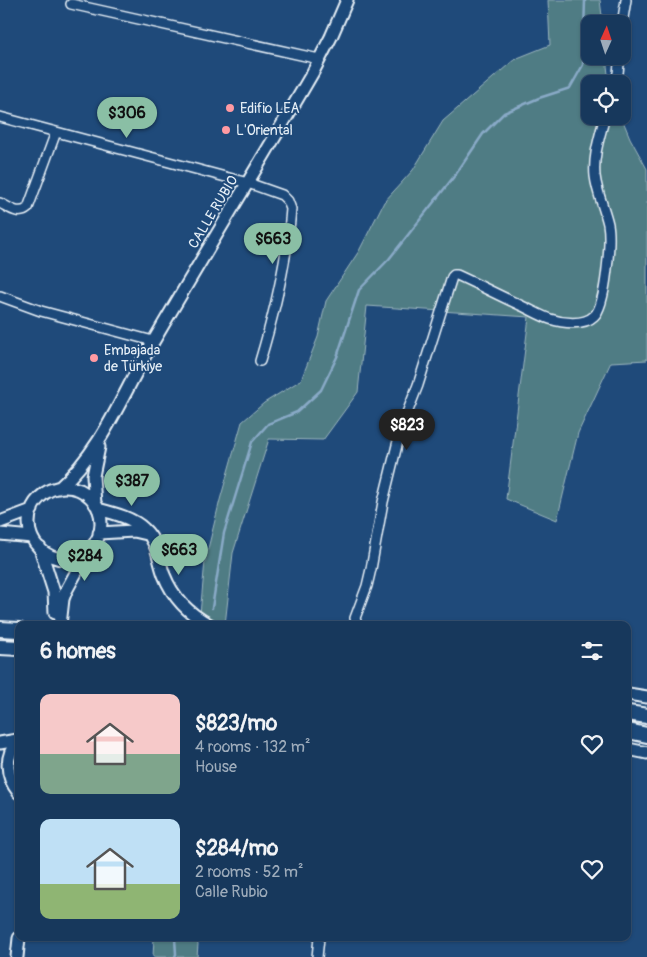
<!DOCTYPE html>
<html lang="en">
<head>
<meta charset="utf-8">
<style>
	body { margin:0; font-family:Pangolin,sans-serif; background:#244365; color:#f1f3f6; height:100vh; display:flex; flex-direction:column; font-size:19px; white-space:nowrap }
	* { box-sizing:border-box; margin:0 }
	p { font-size:16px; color:#9eacbb }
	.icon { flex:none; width:28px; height:28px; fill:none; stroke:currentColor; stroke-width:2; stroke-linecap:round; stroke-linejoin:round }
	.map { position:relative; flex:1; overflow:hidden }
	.panel { position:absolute; left:15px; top:621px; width:616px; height:320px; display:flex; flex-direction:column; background:#17385c; border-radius:10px; box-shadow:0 1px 4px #0004,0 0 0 1px #365272 }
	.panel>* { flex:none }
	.needle { width:32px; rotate:3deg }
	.controls { position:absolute; left:581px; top:15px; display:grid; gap:10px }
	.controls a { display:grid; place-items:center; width:50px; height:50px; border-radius:10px; background:#17385c; box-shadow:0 1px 4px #0004,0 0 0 1px #365272; font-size:25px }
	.price { position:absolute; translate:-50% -42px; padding:0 11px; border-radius:18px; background:#8abfa5; color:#111; font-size:16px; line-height:32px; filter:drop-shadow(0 1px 2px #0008) }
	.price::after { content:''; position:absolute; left:50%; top:30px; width:15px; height:11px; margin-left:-8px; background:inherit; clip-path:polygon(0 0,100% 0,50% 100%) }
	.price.on { background:#222; color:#fff }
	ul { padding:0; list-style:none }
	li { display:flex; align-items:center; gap:15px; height:125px; padding:0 25px }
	li span { display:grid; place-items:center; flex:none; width:140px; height:100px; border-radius:10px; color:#555 }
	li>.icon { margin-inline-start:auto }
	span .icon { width:60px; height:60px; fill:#fffc; stroke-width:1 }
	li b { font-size:21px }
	h2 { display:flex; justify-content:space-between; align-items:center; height:60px; padding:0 25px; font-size:21px }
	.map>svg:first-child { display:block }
</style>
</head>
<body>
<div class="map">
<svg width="647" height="957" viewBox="0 0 647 957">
	<rect width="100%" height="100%" fill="#1f4a7a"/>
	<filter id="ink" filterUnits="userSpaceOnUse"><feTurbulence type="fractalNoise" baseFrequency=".02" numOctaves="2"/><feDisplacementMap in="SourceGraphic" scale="10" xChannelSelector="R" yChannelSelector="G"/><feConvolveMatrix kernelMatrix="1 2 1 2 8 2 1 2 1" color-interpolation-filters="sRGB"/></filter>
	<g filter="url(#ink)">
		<path fill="#507c84" stroke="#9cb6be" d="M 548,0 L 600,0 L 603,24 L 590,24 L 590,56 L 606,56 L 609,84 L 590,84 L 590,116 L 621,116 L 630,138 L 647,169 L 647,360 L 611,362 L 578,433 L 557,520 L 506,499 L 529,317 L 367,306 L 358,392 L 323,440 L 269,439 L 233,553 L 225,625 L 199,625 L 205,561 L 220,500 L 242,422 L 264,403 L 301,380 L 318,337 L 326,301 L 359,251 L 384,202 L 413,170 L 443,121 L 515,59 L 550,45 Z
			M 154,938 L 196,938 L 198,944 L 197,957 L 153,957 Z"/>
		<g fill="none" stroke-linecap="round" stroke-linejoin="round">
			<path stroke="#89aac7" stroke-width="2.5" d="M 212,608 L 224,533 L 252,442 L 268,424 L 297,412 L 321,390 L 337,357 L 359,290 L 389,259 L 456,174 L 483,134 L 504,113 L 539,98 L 570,88 L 583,65 L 585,0
				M 175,938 L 176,954 L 175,957"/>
			<defs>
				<path id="minor" d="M 71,4 L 319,59
					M 622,24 L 626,0
					M 614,84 L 618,73 L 620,56
					M 0,117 L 248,183 L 282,195 L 288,201 L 291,209 C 287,261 275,311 260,361
					M 0,203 C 10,208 19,216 28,208 L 56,132
					M 0,296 L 41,311 L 153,341
					M 357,625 L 355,618 L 367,586 L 371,569 L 383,502 L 397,445 L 402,426 L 418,385 L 452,277 L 454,275 L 457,275 C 479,285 500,296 522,306 C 531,310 541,316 550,319 C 562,323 584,326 594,316 C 606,306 611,240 608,224 C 604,207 597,193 595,176 C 593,155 600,136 605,116
					M 317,957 L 319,938"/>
				<path id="tertiary" d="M29 523a36 36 0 1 1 72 0a36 36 0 1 1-72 0Z
					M 59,488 C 102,450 121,397 149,349 C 203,256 259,165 313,72 L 331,37 L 347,0
					M 95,504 L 93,476 L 99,447
					M 98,509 C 113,513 133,518 144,529 C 158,542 158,559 164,575 C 173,598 189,614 210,625
					M 0,522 L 32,510
					M 99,533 L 134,531 L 147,534
					M 0,534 L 32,537
					M 40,548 L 54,592 L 55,613
					M 60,625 L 63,599 L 66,591 L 88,551
					M 628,694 L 647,697
					M 19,739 C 4,756 5,776 19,793
					M 0,743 L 17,740
					M 628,749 L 647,753
					M 17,957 L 19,938"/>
				<path id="trunk" d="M 0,629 L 19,630
					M 0,647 L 19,648
					M 628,713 L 647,716
					M 628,731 L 647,735"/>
			</defs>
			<use href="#minor" stroke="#e8f1f8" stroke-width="12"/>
			<use href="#tertiary" stroke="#e8f1f8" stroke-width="15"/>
			<use href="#trunk" stroke="#e8f1f8" stroke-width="18"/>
			<use href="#minor" stroke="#1f4a7a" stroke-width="9"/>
			<use href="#tertiary" stroke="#1f4a7a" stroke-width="11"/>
			<use href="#trunk" stroke="#1f4a7a" stroke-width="14"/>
		</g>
	</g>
	<g fill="#ff9aa2" stroke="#1f4a7a" stroke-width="2">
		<circle cx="230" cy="108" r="5"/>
		<circle cx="226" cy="130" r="5"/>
		<circle cx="94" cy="358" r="5"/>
	</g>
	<g text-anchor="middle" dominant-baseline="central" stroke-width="4" stroke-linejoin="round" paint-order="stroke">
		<g font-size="14" fill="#e8f1f8" stroke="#1f4a7a" text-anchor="start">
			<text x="240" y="108">Edifio LEA</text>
			<text x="236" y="130">L'Oriental</text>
			<text x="104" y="350">Embajada<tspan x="104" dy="16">de Türkiye</tspan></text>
		</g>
		<g font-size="14" fill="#e8f1f8" stroke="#1f4a7a">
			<text transform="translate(213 212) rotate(-59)">CALLE RUBIO</text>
		</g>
	</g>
</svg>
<div class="controls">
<a><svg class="needle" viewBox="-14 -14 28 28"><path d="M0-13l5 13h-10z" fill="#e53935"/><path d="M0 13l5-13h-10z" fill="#9eacbb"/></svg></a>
<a><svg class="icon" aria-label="locate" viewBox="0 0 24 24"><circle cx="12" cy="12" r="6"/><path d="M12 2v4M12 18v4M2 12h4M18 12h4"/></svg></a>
</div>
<b class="price" style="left:127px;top:139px">$306</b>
<b class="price" style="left:273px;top:265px">$663</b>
<b class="price on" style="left:407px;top:451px">$823</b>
<b class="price" style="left:132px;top:507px">$387</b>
<b class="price" style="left:179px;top:576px">$663</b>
<b class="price" style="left:85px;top:582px">$284</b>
<section class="panel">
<h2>6 homes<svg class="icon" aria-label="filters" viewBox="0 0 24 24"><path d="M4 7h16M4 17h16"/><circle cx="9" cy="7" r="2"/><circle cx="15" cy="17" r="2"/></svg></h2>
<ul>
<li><span style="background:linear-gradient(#f6c9c9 60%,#7fa58c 0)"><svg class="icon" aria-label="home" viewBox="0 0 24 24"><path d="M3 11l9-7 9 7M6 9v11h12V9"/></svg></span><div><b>$823/mo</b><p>4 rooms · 132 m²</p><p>House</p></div><svg class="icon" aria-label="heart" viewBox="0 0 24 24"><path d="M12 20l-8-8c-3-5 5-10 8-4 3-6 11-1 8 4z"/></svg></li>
<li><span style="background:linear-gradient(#bfe0f5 65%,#8fb573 0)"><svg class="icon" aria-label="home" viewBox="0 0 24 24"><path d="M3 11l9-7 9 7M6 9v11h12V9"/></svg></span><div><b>$284/mo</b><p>2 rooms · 52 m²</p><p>Calle Rubio</p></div><svg class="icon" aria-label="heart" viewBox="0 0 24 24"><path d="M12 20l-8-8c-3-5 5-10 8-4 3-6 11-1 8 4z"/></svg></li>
</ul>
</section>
</div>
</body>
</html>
